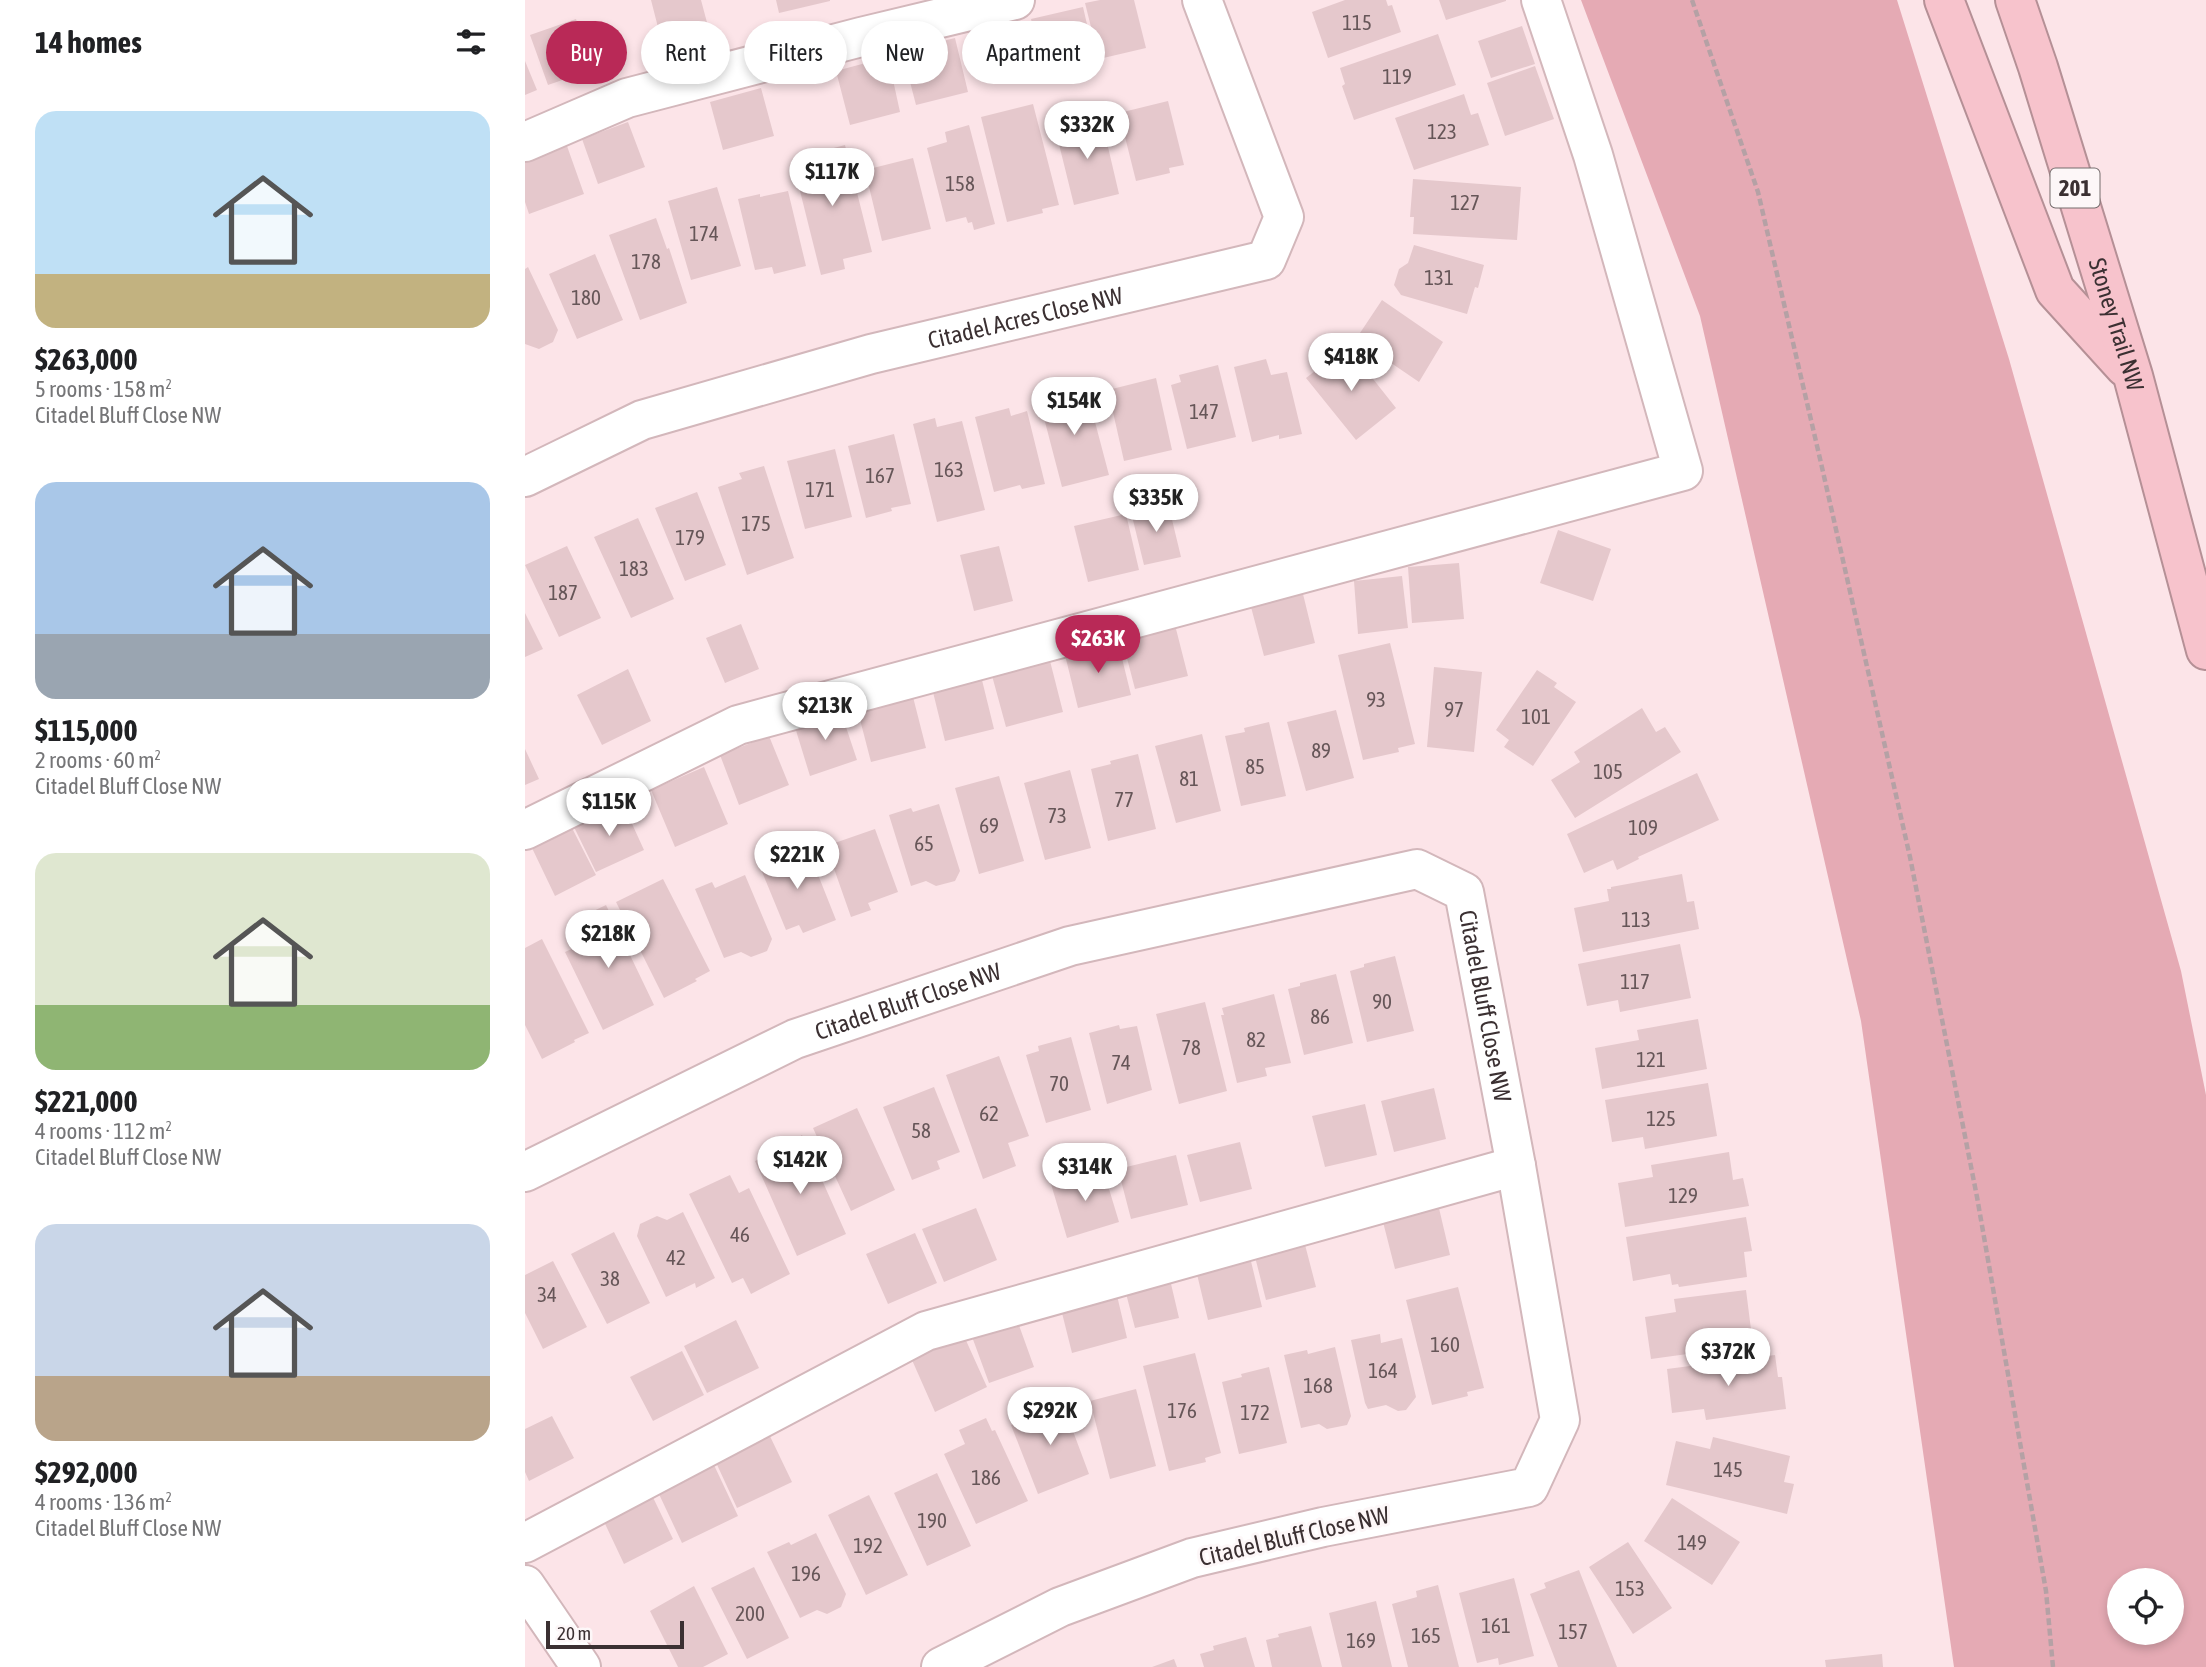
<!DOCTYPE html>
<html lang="en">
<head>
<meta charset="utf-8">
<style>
	body { margin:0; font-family:"Asap Condensed",sans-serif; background:#f6f6f6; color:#202124; height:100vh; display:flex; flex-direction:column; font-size:26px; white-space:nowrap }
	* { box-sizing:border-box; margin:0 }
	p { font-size:23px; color:#757577 }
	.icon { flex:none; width:38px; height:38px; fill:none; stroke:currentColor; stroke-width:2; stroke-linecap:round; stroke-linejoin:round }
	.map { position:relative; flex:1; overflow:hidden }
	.drawer { display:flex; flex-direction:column; background:#fff; width:525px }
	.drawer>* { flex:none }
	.top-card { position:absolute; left:21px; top:21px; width:665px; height:63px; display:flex; gap:14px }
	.controls { position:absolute; left:1582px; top:1568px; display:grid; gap:14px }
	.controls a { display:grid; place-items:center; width:77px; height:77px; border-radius:50%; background:#fff; box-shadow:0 4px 10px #0003; font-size:35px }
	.scale { position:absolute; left:21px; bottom:18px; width:138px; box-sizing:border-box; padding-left:7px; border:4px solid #3b3032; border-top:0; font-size:19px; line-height:24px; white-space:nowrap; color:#3b3032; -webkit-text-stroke:5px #fdf7f8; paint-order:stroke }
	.price { position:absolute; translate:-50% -60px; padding:0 16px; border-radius:24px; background:#fff; color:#222; font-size:23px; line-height:46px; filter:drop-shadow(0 2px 4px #0008) }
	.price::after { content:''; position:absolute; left:50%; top:42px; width:21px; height:16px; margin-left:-10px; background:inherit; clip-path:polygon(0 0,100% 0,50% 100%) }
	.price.on { background:#b92957; color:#fff }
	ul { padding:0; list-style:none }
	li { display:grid; align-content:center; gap:14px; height:371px; padding:0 35px }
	li span { display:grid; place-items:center; height:217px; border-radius:21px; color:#555 }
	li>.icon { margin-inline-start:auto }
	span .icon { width:126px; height:126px; fill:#fffc; stroke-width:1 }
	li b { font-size:30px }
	h2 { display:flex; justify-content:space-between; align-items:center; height:84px; padding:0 35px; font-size:30px }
	.tag { padding:0 24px; border-radius:32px; background:#fff; box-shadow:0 4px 10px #0003; font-size:24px; line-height:63px }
	.tag.on { background:#b92957; color:#fff }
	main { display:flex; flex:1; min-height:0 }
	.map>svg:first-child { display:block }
</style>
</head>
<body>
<main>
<section class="drawer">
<h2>14 homes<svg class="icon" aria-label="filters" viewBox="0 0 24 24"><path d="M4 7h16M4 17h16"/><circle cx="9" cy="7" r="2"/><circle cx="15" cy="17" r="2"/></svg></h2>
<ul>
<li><span style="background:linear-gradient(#bfe0f5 75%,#c2b280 0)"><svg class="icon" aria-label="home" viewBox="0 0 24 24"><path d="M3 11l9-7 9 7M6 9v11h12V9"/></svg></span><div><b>$263,000</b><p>5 rooms · 158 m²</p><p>Citadel Bluff Close NW</p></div></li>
<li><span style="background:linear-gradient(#a9c7e8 70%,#9aa5b1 0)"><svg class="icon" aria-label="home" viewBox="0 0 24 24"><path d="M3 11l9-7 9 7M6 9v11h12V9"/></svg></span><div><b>$115,000</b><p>2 rooms · 60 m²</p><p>Citadel Bluff Close NW</p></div></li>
<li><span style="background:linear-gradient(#dfe7d0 70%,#8fb573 0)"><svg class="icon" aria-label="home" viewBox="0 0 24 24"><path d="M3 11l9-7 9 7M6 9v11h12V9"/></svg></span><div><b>$221,000</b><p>4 rooms · 112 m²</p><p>Citadel Bluff Close NW</p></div></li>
<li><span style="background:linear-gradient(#c9d6e8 70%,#b9a48a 0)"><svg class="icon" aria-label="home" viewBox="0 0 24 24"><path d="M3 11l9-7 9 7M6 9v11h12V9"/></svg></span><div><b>$292,000</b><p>4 rooms · 136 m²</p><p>Citadel Bluff Close NW</p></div></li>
</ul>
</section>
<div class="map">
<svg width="1681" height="1667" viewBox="0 0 1681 1667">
	<rect width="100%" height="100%" fill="#fce4e8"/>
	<path fill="#e5aab4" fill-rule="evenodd" d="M 1056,0 L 1372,0 L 1484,359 L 1656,971 L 1681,1095 L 1681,1667 L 1429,1667 L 1336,1021 L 1175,316 ZM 1594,1580 L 1647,1580 L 1647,1633 L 1594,1633 Z"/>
	<path fill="#e5c8cc" d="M 126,0 L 176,0 L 184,30 L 137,43 Z
		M 251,0 L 305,0 L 305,1 L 254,13 Z
		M 575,0 L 609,0 L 621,48 L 574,59 L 560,3 Z
		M 820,0 L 861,0 L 863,6 L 867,5 L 876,32 L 803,58 L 787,12 Z
		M 914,0 L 981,0 L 981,1 L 921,20 Z
		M 558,7 L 570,59 L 518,71 L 506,19 Z
		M 51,19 L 69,69 L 23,85 L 5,35 Z
		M 997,26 L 1010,64 L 966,78 L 953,41 Z
		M 913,34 L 931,85 L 829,120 L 817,86 L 820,84 L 815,68 Z
		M 430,38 L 443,92 L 391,105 L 377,51 Z
		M 363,57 L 375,112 L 325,125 L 311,71 Z
		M 0,61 L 12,90 L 0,95 Z
		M 1010,66 L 1029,119 L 980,136 L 962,83 Z
		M 236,88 L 249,136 L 198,150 L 185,102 Z
		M 939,94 L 946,115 L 953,113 L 964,145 L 889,170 L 870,118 Z
		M 643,101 L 659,165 L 644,168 L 645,173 L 611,181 L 594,113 Z
		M 508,104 L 534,205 L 517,209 L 518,213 L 482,222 L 456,117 Z
		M 576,117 L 594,194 L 549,205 L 530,128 Z
		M 103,122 L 120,167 L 73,184 L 57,139 Z
		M 444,125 L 470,224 L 449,230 L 447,222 L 443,223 L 441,217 L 421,222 L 402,148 L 422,142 L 420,132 Z
		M 320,145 L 347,252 L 318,259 L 320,269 L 296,275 L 267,159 Z
		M 42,146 L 59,194 L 4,214 L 0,202 L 0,161 Z
		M 388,158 L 406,229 L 357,241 L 340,170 Z
		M 888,179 L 996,187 L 992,240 L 888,234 L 889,217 L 885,217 Z
		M 192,187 L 216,266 L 166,280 L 143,201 Z
		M 263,191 L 281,266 L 249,274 L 247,267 L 230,270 L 213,199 L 235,194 L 235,197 Z
		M 131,218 L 142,249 L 144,248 L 162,303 L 115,320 L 84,235 Z
		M 889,245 L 959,265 L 953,288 L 950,287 L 942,314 L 876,295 L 869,285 L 874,269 L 883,263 Z
		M 70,254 L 98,320 L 52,339 L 24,274 Z
		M 3,267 L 33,330 L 28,342 L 14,349 L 0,344 L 0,269 Z
		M 857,300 L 918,342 L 894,382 L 831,339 Z
		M 822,346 L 871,408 L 831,440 L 781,378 Z
		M 741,359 L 746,375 L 762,372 L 777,434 L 754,439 L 754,435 L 727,442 L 709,367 Z
		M 693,365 L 711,437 L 662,449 L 646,385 L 656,382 L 654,375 Z
		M 631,378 L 647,450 L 599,461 L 583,390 Z
		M 561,388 L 584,475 L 537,487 L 514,399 Z
		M 484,408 L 486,416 L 502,411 L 520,484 L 497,489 L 495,485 L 469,492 L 450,417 Z
		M 410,418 L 412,427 L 437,421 L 460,510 L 412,522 L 388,424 Z
		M 369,434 L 386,504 L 366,508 L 367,511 L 341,518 L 323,446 Z
		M 310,449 L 327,517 L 280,529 L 262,461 Z
		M 239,466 L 269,558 L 222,575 L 193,487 L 217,479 L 214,473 Z
		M 172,492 L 201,565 L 160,581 L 130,508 Z
		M 643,503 L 656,557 L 619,565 L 606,512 Z
		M 601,514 L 614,570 L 563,582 L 549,526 Z
		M 113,518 L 149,599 L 106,618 L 69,537 Z
		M 1033,530 L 1086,549 L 1068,601 L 1015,583 Z
		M 42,546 L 76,618 L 34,637 L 0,565 Z
		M 474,546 L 488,601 L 449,611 L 435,555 Z
		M 934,563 L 939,619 L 887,623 L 883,567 Z
		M 877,576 L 883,628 L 833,634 L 829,581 Z
		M 778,594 L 790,643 L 739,656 L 726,607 Z
		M 0,613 L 18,649 L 0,657 Z
		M 216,624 L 234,669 L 200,683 L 181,638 Z
		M 650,625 L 663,676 L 610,689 L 597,639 Z
		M 593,642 L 606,695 L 553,708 L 540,655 Z
		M 865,643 L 890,744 L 873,748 L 874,752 L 838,760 L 813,655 Z
		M 524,657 L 538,712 L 481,727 L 466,672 Z
		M 909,667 L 957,672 L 949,752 L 902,747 Z
		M 103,669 L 126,721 L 77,745 L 52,695 Z
		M 1012,670 L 1032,683 L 1029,687 L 1051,702 L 1008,766 L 979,747 L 984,740 L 971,730 Z
		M 456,676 L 469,729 L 420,741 L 407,688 Z
		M 387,693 L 401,748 L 346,762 L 332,708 Z
		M 1117,708 L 1131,732 L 1140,727 L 1156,752 L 1050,818 L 1026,780 L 1055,762 L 1049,752 Z
		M 315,709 L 332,760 L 285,776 L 269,724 Z
		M 811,710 L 829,778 L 781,791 L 762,722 Z
		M 744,722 L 761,796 L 716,806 L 700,736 L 720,732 L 719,728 Z
		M 677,734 L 696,811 L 651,823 L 630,746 Z
		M 244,736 L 264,785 L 214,805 L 195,755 Z
		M 0,749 L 14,779 L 0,785 Z
		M 613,754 L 631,829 L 583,841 L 566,769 L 586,764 L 585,761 Z
		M 179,767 L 203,824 L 150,847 L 126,790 Z
		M 545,770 L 566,848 L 520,860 L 499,783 Z
		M 1172,773 L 1194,820 L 1113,857 L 1114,859 L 1092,870 L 1088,860 L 1059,873 L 1042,834 Z
		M 474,776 L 499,861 L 454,874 L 430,788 Z
		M 98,804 L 119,850 L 71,872 L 49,827 Z
		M 414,804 L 435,871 L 430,881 L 411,886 L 401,881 L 386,886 L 364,815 L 386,808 L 388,812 Z
		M 47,828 L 71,875 L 30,896 L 7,848 Z
		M 350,829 L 373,892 L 343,903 L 346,910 L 326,917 L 301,846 Z
		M 282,847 L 311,920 L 278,933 L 274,925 L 261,930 L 233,862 L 256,853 L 257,858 Z
		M 1157,874 L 1162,902 L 1169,901 L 1174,929 L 1058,952 L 1049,908 L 1084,901 L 1082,889 L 1086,889 L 1086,887 Z
		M 220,875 L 247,939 L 242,951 L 226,957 L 216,952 L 199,958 L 170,889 L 187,882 L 190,888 Z
		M 138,879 L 185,971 L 170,979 L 172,981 L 139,998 L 91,902 Z
		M 81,905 L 129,1005 L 78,1030 L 40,952 L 60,943 L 50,920 Z
		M 17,939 L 64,1033 L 49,1040 L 50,1042 L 17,1059 L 0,1025 L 0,948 Z
		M 1155,944 L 1166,998 L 1095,1012 L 1093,1000 L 1062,1006 L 1053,964 Z
		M 870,956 L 889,1031 L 842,1042 L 825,971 L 839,967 L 839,964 Z
		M 811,974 L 828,1043 L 779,1055 L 763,989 L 775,986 L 775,983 Z
		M 749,994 L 766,1063 L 740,1068 L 742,1076 L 712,1083 L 696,1015 L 699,1015 L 697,1008 Z
		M 680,1002 L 702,1091 L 654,1104 L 631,1014 Z
		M 1173,1019 L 1182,1069 L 1077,1089 L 1070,1048 L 1114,1040 L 1112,1030 Z
		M 594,1025 L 595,1029 L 612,1026 L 627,1090 L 582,1104 L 564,1033 Z
		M 546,1037 L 566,1110 L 521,1123 L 501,1055 L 514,1051 L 513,1046 Z
		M 474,1056 L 504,1136 L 483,1143 L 491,1166 L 458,1179 L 421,1075 Z
		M 1183,1083 L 1192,1136 L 1120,1149 L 1118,1137 L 1087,1142 L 1080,1100 Z
		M 409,1087 L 435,1152 L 412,1161 L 415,1169 L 387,1180 L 358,1107 Z
		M 909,1088 L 921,1139 L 869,1152 L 856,1101 Z
		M 840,1104 L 852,1155 L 800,1167 L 787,1116 Z
		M 332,1108 L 370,1190 L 326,1211 L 288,1128 Z
		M 277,1135 L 321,1234 L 272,1256 L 230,1161 L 245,1154 L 244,1150 L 270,1140 Z
		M 715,1142 L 727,1189 L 675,1202 L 662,1155 Z
		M 1204,1152 L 1208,1180 L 1218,1178 L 1224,1206 L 1100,1227 L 1093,1183 L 1128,1177 L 1126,1165 Z
		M 651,1155 L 663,1205 L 606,1219 L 593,1169 Z
		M 578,1169 L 594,1222 L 542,1238 L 526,1184 Z
		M 205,1175 L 214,1193 L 224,1188 L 265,1274 L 226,1294 L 218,1278 L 207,1283 L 164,1194 Z
		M 913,1204 L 925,1255 L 870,1269 L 857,1218 Z
		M 451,1208 L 472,1260 L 419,1282 L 397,1229 Z
		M 158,1212 L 190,1278 L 171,1288 L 170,1283 L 141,1297 L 112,1236 L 115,1224 L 132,1216 L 142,1220 Z
		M 1221,1217 L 1227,1251 L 1219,1252 L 1222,1277 L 1154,1287 L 1153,1284 L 1147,1285 L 1145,1274 L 1108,1281 L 1101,1237 Z
		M 89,1232 L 125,1303 L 82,1324 L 46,1254 Z
		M 390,1233 L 412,1283 L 363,1304 L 341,1254 Z
		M 778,1237 L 791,1287 L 741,1300 L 728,1249 Z
		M 724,1253 L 737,1307 L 683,1320 L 670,1266 Z
		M 28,1261 L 62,1327 L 18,1349 L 0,1313 L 0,1275 Z
		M 643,1271 L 654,1318 L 610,1328 L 598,1282 Z
		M 590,1287 L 602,1338 L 547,1353 L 534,1301 Z
		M 933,1287 L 959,1388 L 942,1392 L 943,1396 L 907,1405 L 881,1300 Z
		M 1221,1290 L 1228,1345 L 1126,1359 L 1120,1317 L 1151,1312 L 1149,1299 Z
		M 491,1317 L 509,1367 L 464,1383 L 446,1334 Z
		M 211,1320 L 234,1368 L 182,1393 L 159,1346 Z
		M 855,1334 L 856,1343 L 877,1338 L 891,1397 L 881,1410 L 873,1411 L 861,1405 L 843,1409 L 840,1403 L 826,1340 Z
		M 439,1336 L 462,1387 L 410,1412 L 387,1360 Z
		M 810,1347 L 826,1416 L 822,1425 L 802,1429 L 794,1424 L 776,1428 L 759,1355 L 782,1350 L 783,1354 Z
		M 157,1351 L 179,1395 L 128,1421 L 105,1377 Z
		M 670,1353 L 696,1453 L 680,1458 L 681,1462 L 644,1471 L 618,1366 Z
		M 1250,1355 L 1253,1377 L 1257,1377 L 1261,1409 L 1181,1420 L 1179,1409 L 1147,1413 L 1142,1369 Z
		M 744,1367 L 762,1443 L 714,1454 L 697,1382 L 717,1377 L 716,1374 Z
		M 611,1389 L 631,1466 L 585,1479 L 565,1401 Z
		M 536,1399 L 564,1474 L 513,1494 L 486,1425 L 507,1417 L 505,1411 Z
		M 27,1416 L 49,1458 L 4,1481 L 0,1472 L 0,1429 Z
		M 461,1418 L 467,1431 L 470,1430 L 503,1501 L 451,1524 L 419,1454 L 440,1444 L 434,1430 Z
		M 242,1430 L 267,1482 L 212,1508 L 188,1456 Z
		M 1188,1437 L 1265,1456 L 1259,1482 L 1269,1484 L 1262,1514 L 1141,1485 L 1151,1441 L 1185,1449 Z
		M 189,1465 L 213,1516 L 157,1543 L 133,1492 Z
		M 412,1473 L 446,1546 L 402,1566 L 369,1493 Z
		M 123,1487 L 148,1539 L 99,1564 L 74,1511 Z
		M 344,1495 L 383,1575 L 341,1595 L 303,1515 Z
		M 1147,1498 L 1215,1542 L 1187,1585 L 1119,1541 Z
		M 291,1533 L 321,1594 L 316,1607 L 302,1614 L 292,1610 L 275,1618 L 242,1552 L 264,1542 L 266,1545 Z
		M 1103,1542 L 1147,1608 L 1108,1634 L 1064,1567 Z
		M 229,1567 L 264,1638 L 222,1659 L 186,1588 Z
		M 1054,1570 L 1092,1667 L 1033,1667 L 1005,1594 L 1021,1588 L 1019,1583 Z
		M 989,1578 L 1009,1656 L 974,1665 L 973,1658 L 952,1663 L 934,1593 Z
		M 913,1585 L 934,1667 L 883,1667 L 867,1604 L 892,1597 L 891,1591 Z
		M 169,1586 L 203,1654 L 178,1667 L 153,1667 L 125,1611 Z
		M 851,1601 L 867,1667 L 817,1667 L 804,1613 Z
		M 786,1626 L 797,1667 L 747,1667 L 741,1640 L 754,1637 L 753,1634 Z
		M 721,1637 L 730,1667 L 679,1667 L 675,1654 L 689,1650 L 688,1646 Z
		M 1357,1654 L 1358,1667 L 1301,1667 L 1300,1660 Z
		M 649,1659 L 652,1667 L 627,1667 Z"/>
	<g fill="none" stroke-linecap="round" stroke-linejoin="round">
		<defs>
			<g id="minor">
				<path d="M 0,142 L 102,98 L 336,37 L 490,0"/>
				<path id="s1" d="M 0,477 L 117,420 L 346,354 L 741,260 L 759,217 L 677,0"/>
				<path d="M 0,830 L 213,725 L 1158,471 L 1068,155 L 1016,0"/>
				<path id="s2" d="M 0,1172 L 270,1039 L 545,946 L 892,869 L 939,892 L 991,1166 L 1035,1420 L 1004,1487 L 798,1527 L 667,1558 L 535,1607 L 416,1667"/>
				<path d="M 0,1543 L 401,1331 L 991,1166"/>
				<path d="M 0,1585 L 56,1667"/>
			</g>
			<g id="highway">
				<path d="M 1419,0 L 1530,290 L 1600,367"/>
				<path id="s3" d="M 1490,0 L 1513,67 L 1608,376 L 1681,650"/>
			</g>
		</defs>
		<use href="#minor" stroke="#d3b7bb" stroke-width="42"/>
		<use href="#highway" stroke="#b59096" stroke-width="42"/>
		<path stroke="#b5a1a5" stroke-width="4.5" stroke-dasharray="7 3.5" stroke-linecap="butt" d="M 1167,0 L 1233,192 L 1296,463 L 1385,857 L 1452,1197 L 1521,1591 L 1528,1667"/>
		<use href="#minor" stroke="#fff" stroke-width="38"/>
		<use href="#highway" stroke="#f7c3cc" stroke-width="38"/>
	</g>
	<g text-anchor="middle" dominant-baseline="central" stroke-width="6" stroke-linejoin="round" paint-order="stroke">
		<g font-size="21" fill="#665658">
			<text x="832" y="22">115</text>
			<text x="872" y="76">119</text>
			<text x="917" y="131">123</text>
			<text x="435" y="183">158</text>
			<text x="940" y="202">127</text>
			<text x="179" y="233">174</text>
			<text x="121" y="261">178</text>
			<text x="914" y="277">131</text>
			<text x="61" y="297">180</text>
			<text x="679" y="411">147</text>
			<text x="424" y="469">163</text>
			<text x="355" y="475">167</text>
			<text x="295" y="489">171</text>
			<text x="231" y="523">175</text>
			<text x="165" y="537">179</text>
			<text x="109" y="568">183</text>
			<text x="38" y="592">187</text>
			<text x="851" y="699">93</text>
			<text x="929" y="709">97</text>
			<text x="1011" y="716">101</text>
			<text x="796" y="750">89</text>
			<text x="730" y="766">85</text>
			<text x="1083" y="771">105</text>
			<text x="664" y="778">81</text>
			<text x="599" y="799">77</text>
			<text x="532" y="815">73</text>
			<text x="464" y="825">69</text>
			<text x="1118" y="827">109</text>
			<text x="399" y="843">65</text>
			<text x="1111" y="919">113</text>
			<text x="1110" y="981">117</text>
			<text x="857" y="1001">90</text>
			<text x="795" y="1016">86</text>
			<text x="731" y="1039">82</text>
			<text x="666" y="1047">78</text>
			<text x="1126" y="1059">121</text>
			<text x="596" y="1062">74</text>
			<text x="534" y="1083">70</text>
			<text x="464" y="1113">62</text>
			<text x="1136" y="1118">125</text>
			<text x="396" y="1130">58</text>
			<text x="1158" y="1195">129</text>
			<text x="215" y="1234">46</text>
			<text x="151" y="1257">42</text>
			<text x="85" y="1278">38</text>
			<text x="22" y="1294">34</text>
			<text x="920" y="1344">160</text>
			<text x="858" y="1370">164</text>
			<text x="793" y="1385">168</text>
			<text x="657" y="1410">176</text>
			<text x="730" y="1412">172</text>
			<text x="1203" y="1469">145</text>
			<text x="461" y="1477">186</text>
			<text x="407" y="1520">190</text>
			<text x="1167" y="1542">149</text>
			<text x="343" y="1545">192</text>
			<text x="281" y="1573">196</text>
			<text x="1105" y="1588">153</text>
			<text x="225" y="1613">200</text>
			<text x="971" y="1625">161</text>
			<text x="1048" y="1631">157</text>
			<text x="901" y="1635">165</text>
			<text x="836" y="1640">169</text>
		</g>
		<rect fill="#fdf7f8" stroke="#756c6d" stroke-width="2" x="1525.5" y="168.5" width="49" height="39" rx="5"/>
		<g font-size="23" font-weight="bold" fill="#3b3032">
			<text x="1550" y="188">201</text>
		</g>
		<g font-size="24" fill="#3b3032" stroke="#fdf7f8">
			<text stroke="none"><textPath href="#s1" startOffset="527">Citadel Acres Close NW</textPath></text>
			<text stroke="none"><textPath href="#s3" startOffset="340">Stoney Trail NW</textPath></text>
			<text stroke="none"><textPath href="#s2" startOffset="420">Citadel Bluff Close NW</textPath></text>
			<text stroke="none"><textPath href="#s2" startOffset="1115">Citadel Bluff Close NW</textPath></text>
			<text transform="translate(769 1536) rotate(-13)">Citadel Bluff Close NW</text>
		</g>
	</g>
</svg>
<div class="controls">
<a><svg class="icon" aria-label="locate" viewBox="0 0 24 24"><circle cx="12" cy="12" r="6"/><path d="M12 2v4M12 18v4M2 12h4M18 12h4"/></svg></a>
</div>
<div class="scale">20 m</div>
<b class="price" style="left:562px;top:161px">$332K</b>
<b class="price" style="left:307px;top:208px">$117K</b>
<b class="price" style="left:826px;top:393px">$418K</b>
<b class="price" style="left:549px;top:437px">$154K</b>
<b class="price" style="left:631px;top:534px">$335K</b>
<b class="price on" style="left:573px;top:675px">$263K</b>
<b class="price" style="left:300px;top:742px">$213K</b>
<b class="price" style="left:84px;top:838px">$115K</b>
<b class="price" style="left:272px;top:891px">$221K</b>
<b class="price" style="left:83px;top:970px">$218K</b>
<b class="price" style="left:275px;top:1196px">$142K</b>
<b class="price" style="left:560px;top:1203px">$314K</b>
<b class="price" style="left:1203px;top:1388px">$372K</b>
<b class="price" style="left:525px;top:1447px">$292K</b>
<div class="top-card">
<a class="tag on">Buy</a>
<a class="tag">Rent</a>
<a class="tag">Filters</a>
<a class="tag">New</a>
<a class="tag">Apartment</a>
</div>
</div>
</main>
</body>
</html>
